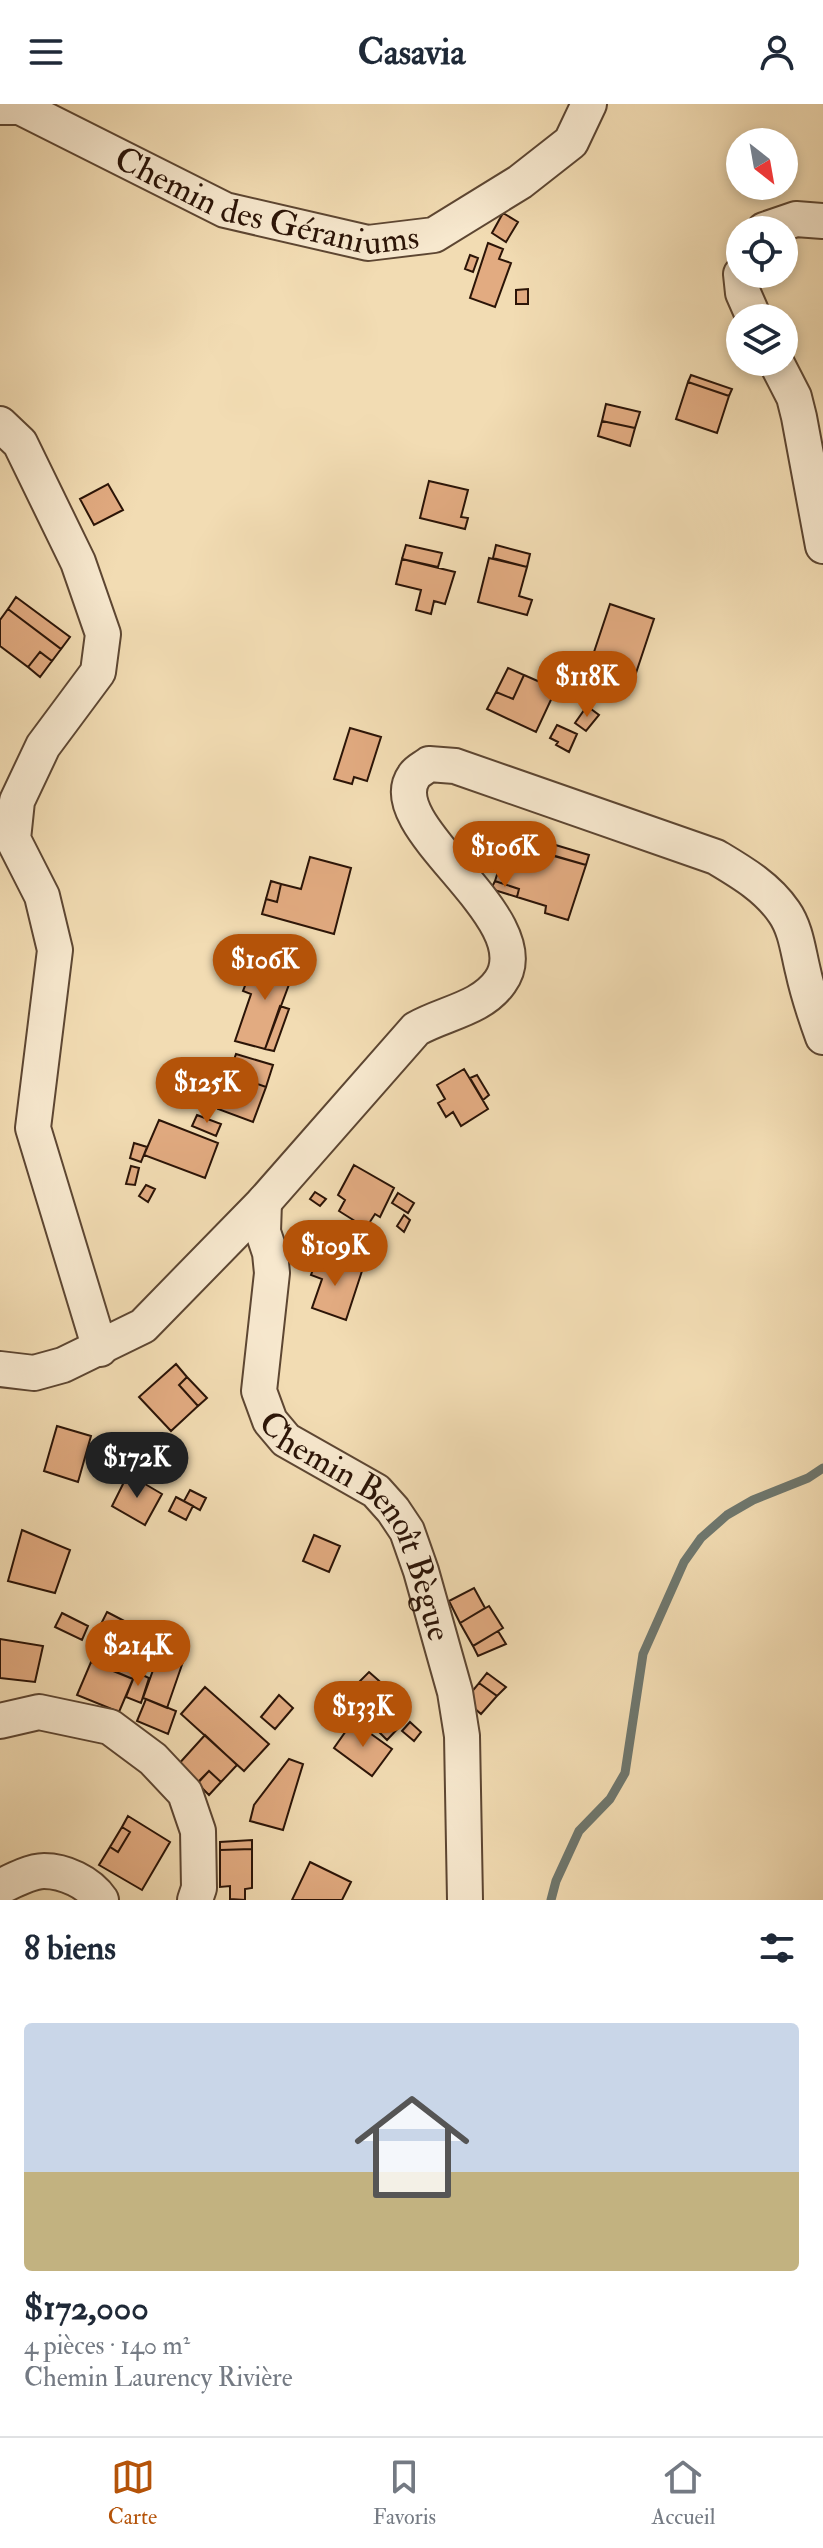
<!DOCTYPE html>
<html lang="fr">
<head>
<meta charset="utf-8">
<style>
	body { margin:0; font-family:"IM FELL Double Pica",serif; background:#f6f6f7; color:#1f2937; height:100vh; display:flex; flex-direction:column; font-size:30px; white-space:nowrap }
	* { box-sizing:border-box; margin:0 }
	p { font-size:26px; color:#747a83 }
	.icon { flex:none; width:44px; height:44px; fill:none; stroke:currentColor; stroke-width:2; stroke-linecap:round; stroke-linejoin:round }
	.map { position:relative; height:1796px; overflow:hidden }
	.sheet { display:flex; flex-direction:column; background:#fff; flex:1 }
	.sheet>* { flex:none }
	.needle { width:52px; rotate:149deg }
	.controls { position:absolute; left:726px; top:24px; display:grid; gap:16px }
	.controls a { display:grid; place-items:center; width:72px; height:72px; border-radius:50%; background:#fff; box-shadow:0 4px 12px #0003; font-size:40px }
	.price { position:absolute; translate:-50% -68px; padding:0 18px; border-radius:28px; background:#b45309; color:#fff; font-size:26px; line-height:52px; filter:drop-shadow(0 2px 4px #0008) }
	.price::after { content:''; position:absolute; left:50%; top:48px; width:24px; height:18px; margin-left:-12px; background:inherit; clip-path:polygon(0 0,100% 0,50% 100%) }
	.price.active { background:#222; color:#fff }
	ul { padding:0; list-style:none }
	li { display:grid; align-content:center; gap:16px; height:424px; padding:0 24px }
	li span { display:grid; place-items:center; height:248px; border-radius:8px; color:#555 }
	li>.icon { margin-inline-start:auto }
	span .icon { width:144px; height:144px; fill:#fffc; stroke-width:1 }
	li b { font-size:34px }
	h2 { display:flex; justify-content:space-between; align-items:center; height:96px; padding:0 24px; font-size:34px }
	header { display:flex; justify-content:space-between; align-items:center; height:104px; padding:0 24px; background:#fff; font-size:36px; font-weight:700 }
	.tab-bar { display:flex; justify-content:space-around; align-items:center; height:112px; border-top:2px solid #e0e1e3; background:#fff; font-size:22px; color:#747a83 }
	.tab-bar a { display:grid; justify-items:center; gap:4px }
	.tab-bar .active { color:#b45309 }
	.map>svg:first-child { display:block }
</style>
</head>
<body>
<header><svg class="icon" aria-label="menu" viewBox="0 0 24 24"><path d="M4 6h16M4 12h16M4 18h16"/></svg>Casavia<svg class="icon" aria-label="person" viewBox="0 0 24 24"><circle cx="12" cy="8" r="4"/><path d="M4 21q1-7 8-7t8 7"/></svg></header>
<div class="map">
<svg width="823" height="1796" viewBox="0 0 823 1796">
	<rect width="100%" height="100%" fill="#f2dcb3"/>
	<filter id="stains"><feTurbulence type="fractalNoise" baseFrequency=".0025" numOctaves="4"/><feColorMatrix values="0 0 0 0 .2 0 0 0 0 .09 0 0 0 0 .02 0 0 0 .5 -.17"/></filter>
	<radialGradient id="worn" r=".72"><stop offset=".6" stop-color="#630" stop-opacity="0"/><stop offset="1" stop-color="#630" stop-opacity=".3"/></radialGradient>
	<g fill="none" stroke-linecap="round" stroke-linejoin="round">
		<path stroke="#6f786f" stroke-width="9" d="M 551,1796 L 556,1777 L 579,1727 L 610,1695 L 625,1669 L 643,1550 L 684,1458 L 701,1434 L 727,1411 L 753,1396 L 808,1374 L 823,1364"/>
	</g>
	<path fill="#e2ab81" stroke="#2b1407" stroke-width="2" d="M 503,109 L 518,118 L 506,138 L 492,129 Z
		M 488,139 L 503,145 L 499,155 L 511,159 L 495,203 L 470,194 Z
		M 470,151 L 478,154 L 473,168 L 465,165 Z
		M 528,185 L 528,200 L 516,200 L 516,186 Z
		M 691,271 L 732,285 L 729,292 L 688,278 Z
		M 688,278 L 729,292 L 717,329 L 676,315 Z
		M 606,300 L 640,308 L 635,324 L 602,317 Z
		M 602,317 L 635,324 L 630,342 L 598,332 Z
		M 429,377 L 468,386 L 461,413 L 468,414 L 465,425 L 420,414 Z
		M 108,380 L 123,406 L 94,421 L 80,395 Z
		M 406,441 L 442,449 L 438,463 L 402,455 Z
		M 496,441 L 530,450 L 527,463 L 493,454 Z
		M 489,454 L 527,463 L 519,492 L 532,496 L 527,511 L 478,498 Z
		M 402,455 L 455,468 L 445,500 L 434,497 L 431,510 L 416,506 L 421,486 L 396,480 Z
		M 16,493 L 70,533 L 61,545 L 8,505 Z
		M 610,500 L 654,515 L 635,572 L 591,557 Z
		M 8,505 L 61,545 L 52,557 L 40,548 L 28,563 L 0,542 L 0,516 Z
		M 40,548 L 52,557 L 40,573 L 28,563 Z
		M 508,564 L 524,571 L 513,595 L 496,588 Z
		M 524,571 L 556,585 L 536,628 L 487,605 L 496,588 L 513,595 Z
		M 587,602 L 599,611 L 586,627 L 575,619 Z
		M 557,621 L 577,630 L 569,648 L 556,641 L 558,638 L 550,634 Z
		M 350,624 L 381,633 L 367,677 L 354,673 L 352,680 L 334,675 Z
		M 532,734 L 589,751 L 586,761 L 528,744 Z
		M 507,739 L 586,761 L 568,816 L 545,809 L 546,802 L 517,793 L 519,785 L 495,777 Z
		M 310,753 L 351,764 L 334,830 L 262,810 L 266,795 L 277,798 L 281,780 L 301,785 Z
		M 271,777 L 281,780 L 277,798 L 266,795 Z
		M 495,777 L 519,785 L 517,793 L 491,785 Z
		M 271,851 L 297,859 L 265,945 L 235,937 L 251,890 L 243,887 L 250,869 L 263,873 Z
		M 280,902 L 289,905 L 274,947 L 265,945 Z
		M 236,950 L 273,961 L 266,983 L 229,970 Z
		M 464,965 L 488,1005 L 461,1022 L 453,1008 L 446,1013 L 438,999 L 445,995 L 437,981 Z
		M 229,970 L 266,983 L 253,1018 L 218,1005 Z
		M 477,971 L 489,991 L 483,996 L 470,974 Z
		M 197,1011 L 221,1020 L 216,1032 L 192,1022 Z
		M 159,1016 L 218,1039 L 205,1074 L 144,1051 Z
		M 134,1039 L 147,1043 L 141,1058 L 130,1054 Z
		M 354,1061 L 394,1084 L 380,1113 L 375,1110 L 366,1124 L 339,1107 L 345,1096 L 338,1091 Z
		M 131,1062 L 139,1064 L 135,1081 L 126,1080 Z
		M 146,1081 L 155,1085 L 148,1098 L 139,1092 Z
		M 315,1088 L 326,1095 L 320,1102 L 310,1095 Z
		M 398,1089 L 414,1099 L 408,1109 L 392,1099 Z
		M 404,1111 L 410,1116 L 404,1128 L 397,1122 Z
		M 317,1154 L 362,1167 L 346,1216 L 312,1204 L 322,1175 L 311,1171 Z
		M 176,1260 L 187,1273 L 179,1281 L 198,1302 L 171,1327 L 139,1293 Z
		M 187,1273 L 207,1294 L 198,1302 L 179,1281 Z
		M 57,1322 L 91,1332 L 78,1378 L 44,1367 Z
		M 128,1370 L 162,1390 L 145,1421 L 112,1402 Z
		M 190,1386 L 206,1394 L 200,1406 L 184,1397 Z
		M 176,1393 L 193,1402 L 186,1416 L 169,1407 Z
		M 22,1426 L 70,1446 L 55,1489 L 8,1477 Z
		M 314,1431 L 340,1442 L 329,1468 L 303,1457 Z
		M 474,1484 L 485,1504 L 460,1519 L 449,1497 Z
		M 489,1502 L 503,1524 L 473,1542 L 460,1519 Z
		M 107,1508 L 134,1522 L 121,1554 L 91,1540 Z
		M 62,1509 L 88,1522 L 82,1536 L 55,1523 Z
		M 498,1527 L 506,1540 L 478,1552 L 473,1542 Z
		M 0,1535 L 43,1542 L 35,1578 L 0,1574 Z
		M 161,1544 L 185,1552 L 167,1604 L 143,1594 Z
		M 102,1550 L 137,1565 L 133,1575 L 97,1560 Z
		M 91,1558 L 133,1575 L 119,1608 L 77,1591 Z
		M 136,1568 L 149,1574 L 141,1599 L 126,1593 Z
		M 369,1568 L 402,1597 L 392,1609 L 382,1600 L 367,1616 L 344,1593 Z
		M 487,1569 L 506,1583 L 497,1592 L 479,1579 Z
		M 479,1579 L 497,1592 L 481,1610 L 465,1596 Z
		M 205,1583 L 269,1640 L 244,1667 L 181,1610 Z
		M 279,1591 L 293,1604 L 275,1625 L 261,1613 Z
		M 146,1595 L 176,1607 L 168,1630 L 137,1617 Z
		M 382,1600 L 403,1619 L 387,1636 L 367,1616 Z
		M 353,1617 L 392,1645 L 372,1672 L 334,1644 Z
		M 410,1618 L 421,1628 L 414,1637 L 402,1627 Z
		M 205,1631 L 237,1661 L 221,1678 L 209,1667 L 196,1681 L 176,1663 Z
		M 289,1655 L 303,1660 L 283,1726 L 250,1717 L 254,1701 Z
		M 209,1667 L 221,1678 L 209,1691 L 197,1679 Z
		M 128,1712 L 170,1738 L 142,1786 L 99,1761 L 110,1743 L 118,1748 L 130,1728 L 122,1723 Z
		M 122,1723 L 130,1728 L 118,1748 L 110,1743 Z
		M 252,1736 L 252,1745 L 220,1746 L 220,1738 Z
		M 252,1745 L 252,1784 L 245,1785 L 245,1796 L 230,1795 L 230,1782 L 220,1783 L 220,1746 Z
		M 310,1758 L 351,1778 L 342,1796 L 292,1796 Z"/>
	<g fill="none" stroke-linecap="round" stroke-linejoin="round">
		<defs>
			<g id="street">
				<path id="s1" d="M 0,3 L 20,3 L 225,106 L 368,139 L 434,131 L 520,78 L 571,38 L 589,0"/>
				<path d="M 764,126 L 796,115 L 823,117"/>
				<path d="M 741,170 L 743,189 L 754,214"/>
				<path d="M 776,258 L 794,293 L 799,313 L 823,442"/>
				<path d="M 0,320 L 20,339 L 78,458 L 103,530 L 98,568 L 43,642 L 17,697 L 13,735 L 42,792 L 55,846 L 33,1024 L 100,1245"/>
				<path id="s2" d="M 264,1098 L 263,1128 L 270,1149 L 272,1169 L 259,1287 L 270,1317 L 286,1336 L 376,1387 L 393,1406 L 407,1427 L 421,1467 L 455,1588 L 462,1632 L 465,1796"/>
				<path d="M 0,1265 L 34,1269 L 63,1261 L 143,1222 L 264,1098 L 416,925 C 444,909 481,905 500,878 C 545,816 378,723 414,672 C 417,667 424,664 429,660 L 455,662 L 716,753 C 741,768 767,783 784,808 C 796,825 798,847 803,867 C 808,890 815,911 823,933"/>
				<path d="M 0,1617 L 39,1608 L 110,1623 L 153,1655 L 185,1689 L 198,1727 L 199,1784 L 195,1796"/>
				<path d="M 0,1783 C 12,1777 31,1767 44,1767 C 64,1767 89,1778 101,1796"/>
			</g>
		</defs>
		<use href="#street" stroke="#5d4632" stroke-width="38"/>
		<use href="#street" stroke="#f7e8ce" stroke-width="34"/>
	</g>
	<g text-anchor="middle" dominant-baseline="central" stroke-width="8" stroke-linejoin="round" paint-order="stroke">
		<g font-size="34" fill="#2b1407" stroke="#f7e8ce">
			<text stroke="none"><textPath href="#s1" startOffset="288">Chemin des Géraniums</textPath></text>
			<text stroke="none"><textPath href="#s2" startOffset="366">Chemin Benoît Bègue</textPath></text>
		</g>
	</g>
	<rect width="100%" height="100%" filter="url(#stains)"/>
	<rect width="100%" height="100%" fill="url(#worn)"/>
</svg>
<div class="controls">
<a><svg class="needle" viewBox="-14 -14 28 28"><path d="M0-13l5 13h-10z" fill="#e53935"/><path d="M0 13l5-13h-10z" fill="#747a83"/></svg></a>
<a><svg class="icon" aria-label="locate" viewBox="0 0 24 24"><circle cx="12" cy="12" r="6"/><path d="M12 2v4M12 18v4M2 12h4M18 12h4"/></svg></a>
<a><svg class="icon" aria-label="layers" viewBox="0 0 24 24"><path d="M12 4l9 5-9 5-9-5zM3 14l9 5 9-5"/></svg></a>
</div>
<b class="price" style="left:587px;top:615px">$118K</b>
<b class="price" style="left:505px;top:785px">$106K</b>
<b class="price" style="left:265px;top:898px">$106K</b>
<b class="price" style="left:207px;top:1021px">$125K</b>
<b class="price" style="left:335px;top:1184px">$109K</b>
<b class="price active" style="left:137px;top:1396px">$172K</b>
<b class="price" style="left:138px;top:1584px">$214K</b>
<b class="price" style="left:363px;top:1645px">$133K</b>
</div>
<section class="sheet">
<h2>8 biens<svg class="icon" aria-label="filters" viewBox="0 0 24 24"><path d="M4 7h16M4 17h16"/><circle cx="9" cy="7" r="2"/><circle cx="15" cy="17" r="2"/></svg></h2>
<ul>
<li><span style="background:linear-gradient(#c9d6e8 60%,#c2b280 0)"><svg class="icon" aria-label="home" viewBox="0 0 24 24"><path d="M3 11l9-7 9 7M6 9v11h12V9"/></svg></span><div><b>$172,000</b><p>4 pièces · 140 m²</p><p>Chemin Laurency Rivière</p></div></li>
</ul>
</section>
<nav class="tab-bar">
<a class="active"><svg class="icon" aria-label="map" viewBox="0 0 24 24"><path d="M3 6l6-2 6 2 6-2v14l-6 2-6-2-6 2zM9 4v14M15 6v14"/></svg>Carte</a>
<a><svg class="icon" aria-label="saved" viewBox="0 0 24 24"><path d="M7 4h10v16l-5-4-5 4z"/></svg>Favoris</a>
<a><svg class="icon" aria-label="home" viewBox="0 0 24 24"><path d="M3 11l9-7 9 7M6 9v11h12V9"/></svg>Accueil</a>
</nav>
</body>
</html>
